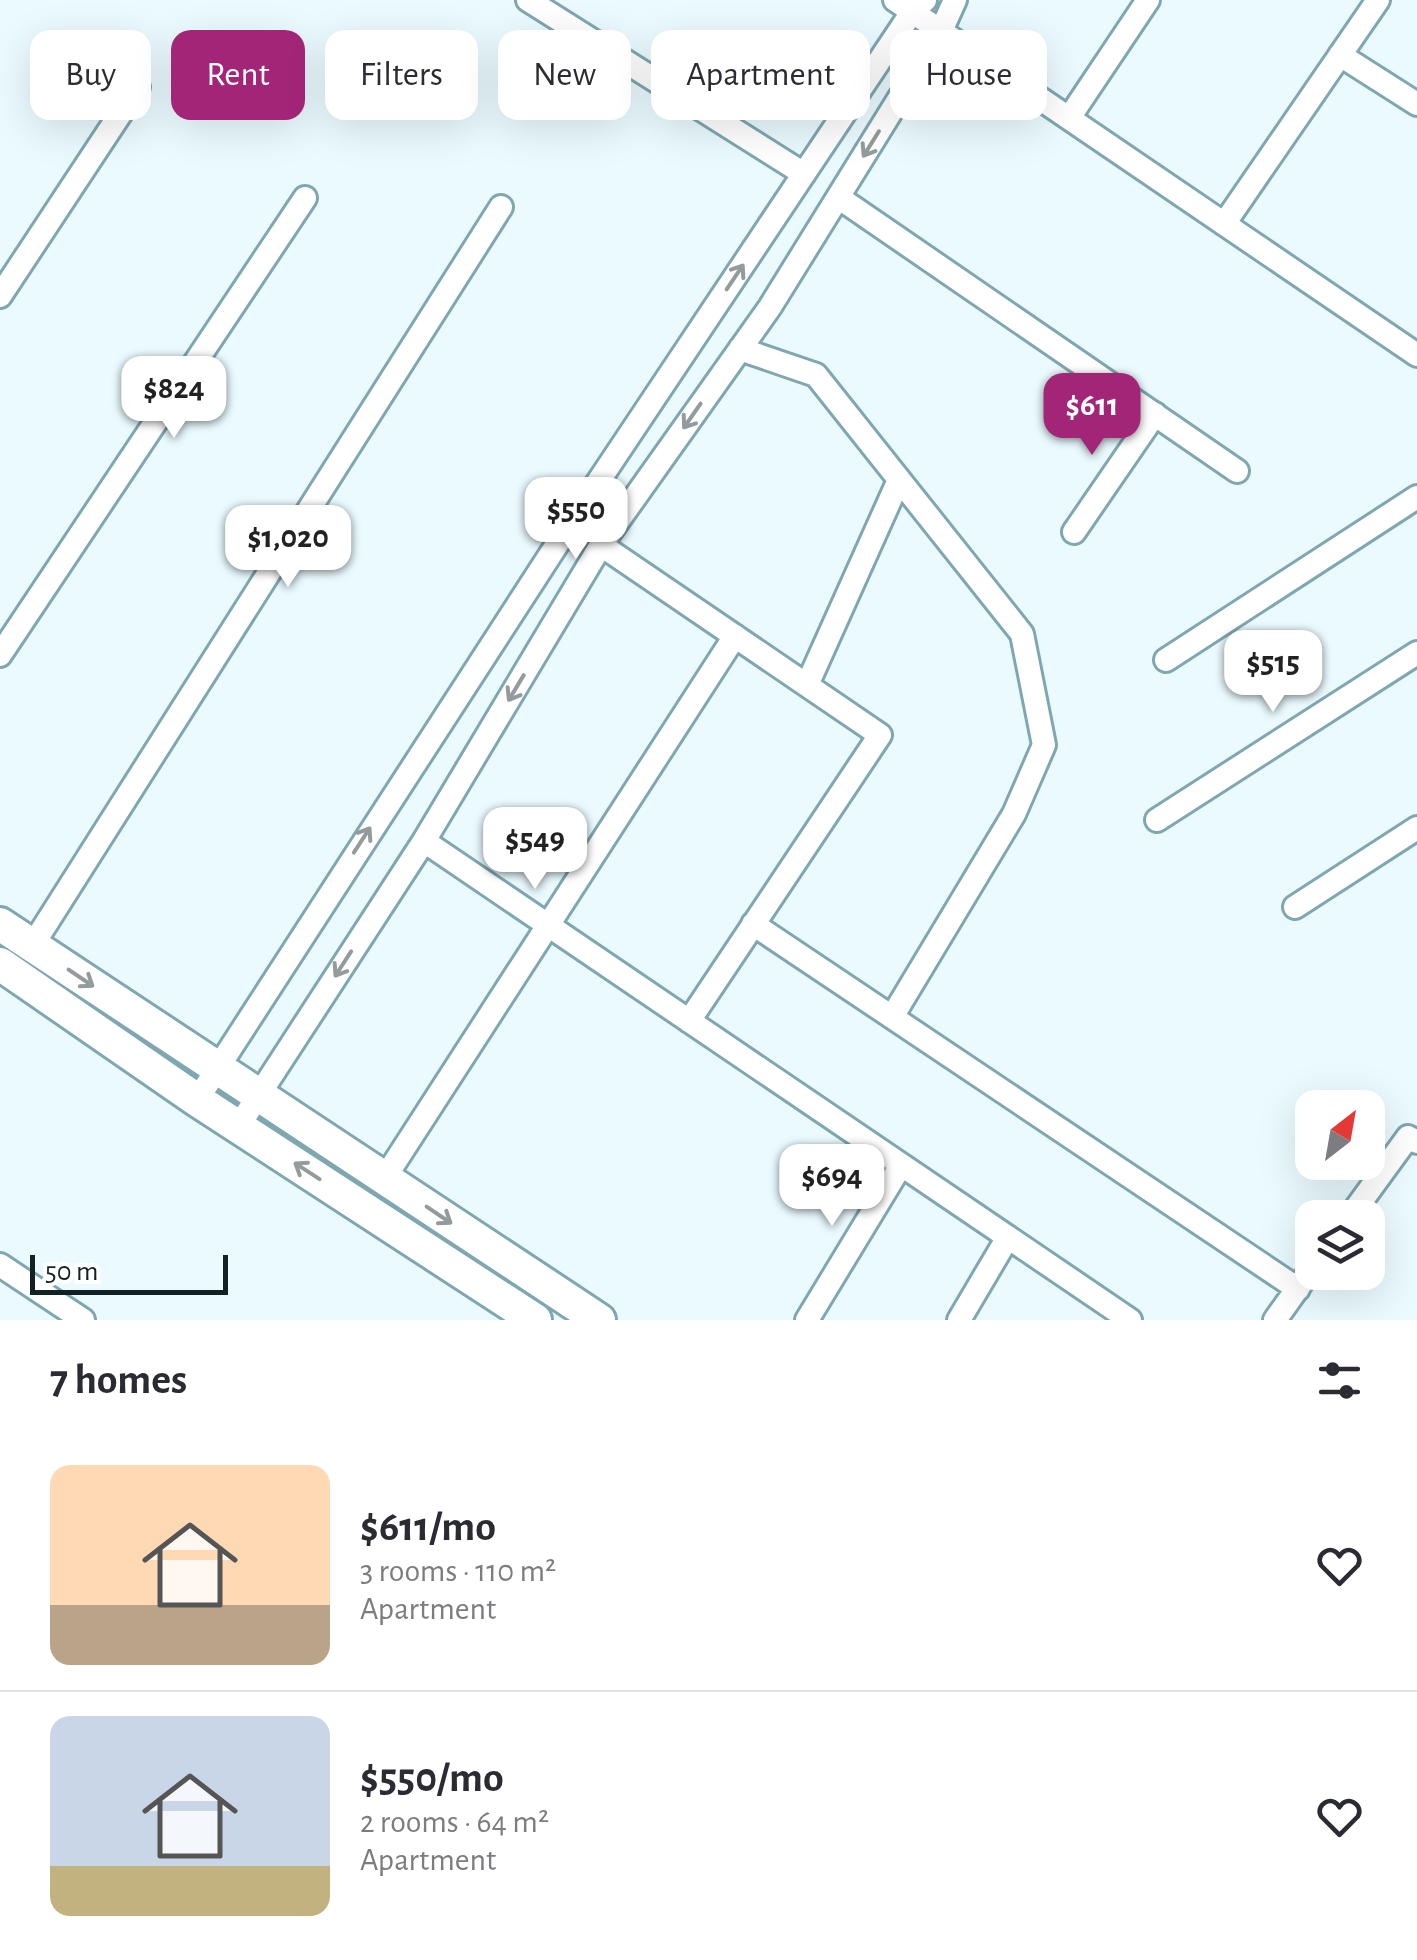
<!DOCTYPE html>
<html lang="en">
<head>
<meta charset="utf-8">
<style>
	body { margin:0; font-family:"Alegreya Sans",sans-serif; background:#f7f7f7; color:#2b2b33; height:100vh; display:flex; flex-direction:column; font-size:38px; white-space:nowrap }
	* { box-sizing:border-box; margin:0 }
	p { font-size:32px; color:#7c7c81 }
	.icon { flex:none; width:55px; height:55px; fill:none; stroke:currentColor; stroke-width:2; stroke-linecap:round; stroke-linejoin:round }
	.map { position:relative; height:1320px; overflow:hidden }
	.panel { display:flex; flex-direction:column; background:#fff; flex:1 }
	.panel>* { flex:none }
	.hud { position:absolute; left:30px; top:30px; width:1358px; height:90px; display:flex; gap:20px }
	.needle { width:65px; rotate:31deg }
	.buttons { position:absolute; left:1295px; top:1090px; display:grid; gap:20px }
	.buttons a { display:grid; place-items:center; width:90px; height:90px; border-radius:20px; background:#fff; box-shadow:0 10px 40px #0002; font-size:50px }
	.scale { position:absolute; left:30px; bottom:25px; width:198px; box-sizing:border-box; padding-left:10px; border:5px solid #112124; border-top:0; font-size:28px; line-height:35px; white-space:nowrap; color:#112124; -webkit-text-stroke:8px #fff; paint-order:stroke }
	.price { position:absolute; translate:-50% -85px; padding:0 22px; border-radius:20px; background:#fff; color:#222; font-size:32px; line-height:65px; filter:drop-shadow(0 2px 5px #0008) }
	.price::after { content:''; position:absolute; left:50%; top:60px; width:30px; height:22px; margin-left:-15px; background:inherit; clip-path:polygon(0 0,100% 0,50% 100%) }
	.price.selected { background:#a32578; color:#fff }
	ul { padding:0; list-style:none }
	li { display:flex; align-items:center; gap:30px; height:250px; padding:0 50px }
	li+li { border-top:2px solid #e1e1e2 }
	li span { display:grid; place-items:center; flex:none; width:280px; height:200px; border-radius:20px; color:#555 }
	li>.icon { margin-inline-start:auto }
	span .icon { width:120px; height:120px; fill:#fffc; stroke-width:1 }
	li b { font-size:42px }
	h2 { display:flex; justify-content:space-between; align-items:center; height:120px; padding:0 50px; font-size:42px }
	.tag { padding:0 35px; border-radius:20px; background:#fff; box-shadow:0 10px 40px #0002; font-size:35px; line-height:90px }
	.tag.selected { background:#a32578; color:#fff }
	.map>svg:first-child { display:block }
</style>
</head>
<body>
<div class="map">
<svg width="1417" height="1320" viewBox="0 0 1417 1320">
	<rect width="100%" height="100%" fill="#eafafe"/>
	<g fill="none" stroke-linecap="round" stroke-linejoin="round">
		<defs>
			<path id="street" d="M 528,0 L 804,174
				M 895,0 L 1417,355
				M 1340,55 L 1417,104
				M 1069,118 L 1148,0
				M 838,197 L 1237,471
				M 1224,224 L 1378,0
				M 0,296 L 138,87
				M 740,349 L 816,375 L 1022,634 L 1044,745 L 1014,814 L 892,1017
				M 1074,532 L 1155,414
				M 601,545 L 880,735 L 689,1021
				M 0,655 L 305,198
				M 1166,660 L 1417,497
				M 807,685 L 899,480
				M 1157,820 L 1417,653
				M 424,841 L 1130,1320
				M 1295,907 L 1417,828
				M 753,924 L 1298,1289
				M 32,946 L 501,207
				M 197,1100 L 578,512 L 912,12 L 925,0
				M 238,1127 L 424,841 L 601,545 L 770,307 L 941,31 L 955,0
				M 384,1179 L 735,636
				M 1349,1218 L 1408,1137 L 1417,1142
				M 0,1265 L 83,1320
				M 807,1320 L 901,1165
				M 959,1320 L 1008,1237
				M 1275,1320 L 1312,1268"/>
			<path id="secondary" d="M 0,924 L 599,1320
				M 0,964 L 197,1100 L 535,1320"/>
		</defs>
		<use href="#street" stroke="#7fa7b1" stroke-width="28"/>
		<use href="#secondary" stroke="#7fa7b1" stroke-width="38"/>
		<use href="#street" stroke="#fff" stroke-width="22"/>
		<use href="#secondary" stroke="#fff" stroke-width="32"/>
	</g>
	<defs><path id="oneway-shaft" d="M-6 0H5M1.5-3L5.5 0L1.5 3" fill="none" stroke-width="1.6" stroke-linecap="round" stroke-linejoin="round" transform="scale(2.5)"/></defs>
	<g stroke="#949b9c">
		<use href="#oneway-shaft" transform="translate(871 144) rotate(122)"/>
		<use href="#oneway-shaft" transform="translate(735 277) rotate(-56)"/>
		<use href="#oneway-shaft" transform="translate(692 416) rotate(125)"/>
		<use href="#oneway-shaft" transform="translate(516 688) rotate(121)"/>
		<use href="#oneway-shaft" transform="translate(362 840) rotate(-57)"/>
		<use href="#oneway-shaft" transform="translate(343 964) rotate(123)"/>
		<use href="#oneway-shaft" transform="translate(81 978) rotate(34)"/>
		<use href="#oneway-shaft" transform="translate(307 1171) rotate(-147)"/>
		<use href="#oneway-shaft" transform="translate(439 1215) rotate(34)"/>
	</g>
</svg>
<div class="buttons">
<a><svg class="needle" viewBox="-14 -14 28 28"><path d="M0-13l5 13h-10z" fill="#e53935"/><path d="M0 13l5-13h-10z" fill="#7c7c81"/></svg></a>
<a><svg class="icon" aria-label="layers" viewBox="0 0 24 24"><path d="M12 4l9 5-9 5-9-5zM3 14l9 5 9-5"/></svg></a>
</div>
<div class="scale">50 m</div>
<b class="price" style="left:174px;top:441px">$824</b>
<b class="price selected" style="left:1092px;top:458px">$611</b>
<b class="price" style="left:576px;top:562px">$550</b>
<b class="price" style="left:288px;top:590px">$1,020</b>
<b class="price" style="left:1273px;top:715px">$515</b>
<b class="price" style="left:535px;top:892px">$549</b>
<b class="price" style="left:832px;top:1229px">$694</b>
<div class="hud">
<a class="tag">Buy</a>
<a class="tag selected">Rent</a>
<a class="tag">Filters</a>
<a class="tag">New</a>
<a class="tag">Apartment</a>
<a class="tag">House</a>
</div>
</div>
<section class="panel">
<h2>7 homes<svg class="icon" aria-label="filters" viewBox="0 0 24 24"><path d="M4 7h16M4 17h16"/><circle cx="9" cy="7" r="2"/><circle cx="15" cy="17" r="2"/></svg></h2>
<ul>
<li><span style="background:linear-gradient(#ffd9b3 70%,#b9a48a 0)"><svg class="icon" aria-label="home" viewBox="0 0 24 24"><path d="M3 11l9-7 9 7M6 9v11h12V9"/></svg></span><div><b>$611/mo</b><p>3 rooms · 110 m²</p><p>Apartment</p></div><svg class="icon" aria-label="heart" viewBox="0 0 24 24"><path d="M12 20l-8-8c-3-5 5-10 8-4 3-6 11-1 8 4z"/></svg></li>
<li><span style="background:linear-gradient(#c9d6e8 75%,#c2b280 0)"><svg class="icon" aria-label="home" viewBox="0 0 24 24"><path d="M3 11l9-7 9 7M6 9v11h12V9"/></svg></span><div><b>$550/mo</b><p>2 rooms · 64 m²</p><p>Apartment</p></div><svg class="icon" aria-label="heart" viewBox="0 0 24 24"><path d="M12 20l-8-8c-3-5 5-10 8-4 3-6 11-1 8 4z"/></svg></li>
</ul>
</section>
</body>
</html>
